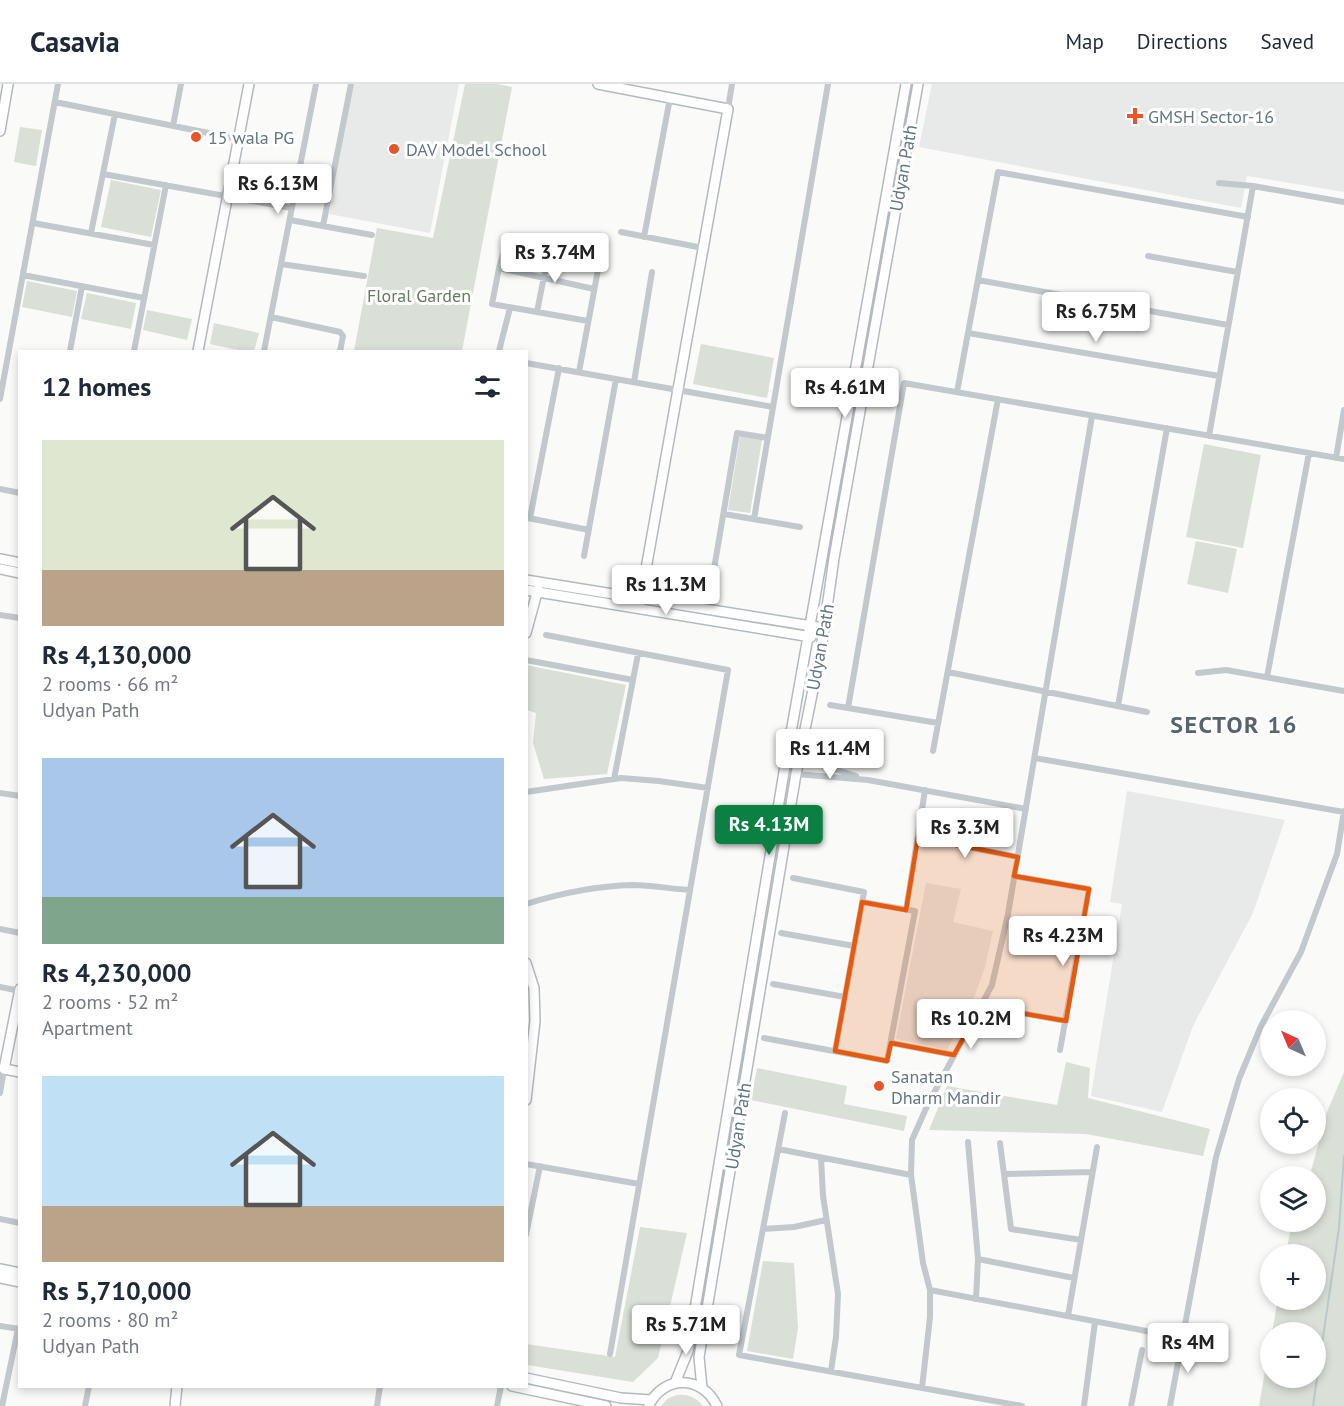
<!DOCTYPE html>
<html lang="en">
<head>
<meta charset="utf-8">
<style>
	body { margin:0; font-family:"PT Sans",sans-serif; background:#f6f6f7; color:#1f2937; height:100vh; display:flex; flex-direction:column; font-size:22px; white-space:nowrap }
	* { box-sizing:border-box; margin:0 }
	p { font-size:20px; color:#747a83 }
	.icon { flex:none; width:33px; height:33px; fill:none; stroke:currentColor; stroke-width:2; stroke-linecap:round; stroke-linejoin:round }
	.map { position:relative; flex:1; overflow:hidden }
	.details { position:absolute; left:18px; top:266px; width:510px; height:1038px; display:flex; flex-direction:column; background:#fff; border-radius:0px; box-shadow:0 3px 9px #0003 }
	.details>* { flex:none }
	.needle { width:39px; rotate:316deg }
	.tools { position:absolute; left:1260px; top:926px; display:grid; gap:12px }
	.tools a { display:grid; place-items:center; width:66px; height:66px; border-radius:50%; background:#fff; box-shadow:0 3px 9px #0003; font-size:30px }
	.price { position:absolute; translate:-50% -51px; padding:0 14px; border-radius:6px; background:#fff; color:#222; font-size:20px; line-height:39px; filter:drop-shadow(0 2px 3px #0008) }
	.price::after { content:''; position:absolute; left:50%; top:36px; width:18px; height:14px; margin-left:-9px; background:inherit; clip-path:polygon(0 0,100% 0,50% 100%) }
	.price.active { background:#0b8043; color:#fff }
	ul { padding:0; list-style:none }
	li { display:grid; align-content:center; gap:12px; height:318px; padding:0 24px }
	li span { display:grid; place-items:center; height:186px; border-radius:0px; color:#555 }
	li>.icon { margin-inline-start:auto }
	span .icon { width:108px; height:108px; fill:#fffc; stroke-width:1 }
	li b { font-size:26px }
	h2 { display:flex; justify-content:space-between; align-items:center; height:72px; padding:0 24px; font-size:26px }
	header { display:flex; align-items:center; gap:36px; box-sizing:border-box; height:84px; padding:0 30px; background:#fff; border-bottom:2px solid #e0e1e3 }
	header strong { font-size:28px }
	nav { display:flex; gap:33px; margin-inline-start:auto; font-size:21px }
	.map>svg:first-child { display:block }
</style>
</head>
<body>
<header>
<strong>Casavia</strong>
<nav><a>Map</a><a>Directions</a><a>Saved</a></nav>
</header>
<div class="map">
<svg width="1344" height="1322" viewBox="0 0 1344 1322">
	<rect width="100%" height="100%" fill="#fafaf8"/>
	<path fill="#e8e9e9" d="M 353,0 L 459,0 L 430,149 L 329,130 Z
		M 932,0 L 1344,0 L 1344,108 L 1247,92 L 1241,124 L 919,63 Z
		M 1127,707 L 1285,736 L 1253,829 L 1193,942 L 1162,1028 L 1091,1012 L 1122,820 L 1110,818 Z
		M 926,799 L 961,805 L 953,838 L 993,847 L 985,883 L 975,911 L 947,966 L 896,955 Z"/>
	<path fill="#dadfd7" d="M 465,0 L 497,0 L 512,3 L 462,267 L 354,267 L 377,144 L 433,154 Z
		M 20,43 L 42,46 L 36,82 L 14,78 Z
		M 111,96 L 161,106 L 151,153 L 101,143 Z
		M 27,197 L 77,207 L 72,233 L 22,223 Z
		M 87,209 L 136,219 L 131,245 L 81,235 Z
		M 147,226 L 192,235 L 187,256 L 143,246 Z
		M 214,239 L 259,249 L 254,267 L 243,267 L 210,260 Z
		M 701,260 L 774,274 L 767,314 L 693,300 Z
		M 740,352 L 762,356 L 750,429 L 728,426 Z
		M 1204,360 L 1261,371 L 1243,464 L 1186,453 Z
		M 1196,457 L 1237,465 L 1228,509 L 1187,500 Z
		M 526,581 L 626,601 L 607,690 L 544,695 L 533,659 L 536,629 L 527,626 Z
		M 1066,978 L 1090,984 L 1088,1014 L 1210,1045 L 1203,1072 L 1086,1050 L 929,1046 L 947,1002 L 1057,1021 Z
		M 757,984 L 847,1002 L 844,1020 L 907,1032 L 904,1047 L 751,1016 Z
		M 1344,988 L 1344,1322 L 1259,1322 L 1270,1258 L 1270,1293 L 1316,1293 L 1316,1248 L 1272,1248 L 1278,1215 L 1316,1215 L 1316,1170 L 1286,1170 L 1292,1137 L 1316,1137 L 1316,1092 L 1300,1092 L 1300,1090 L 1310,1091 L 1327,1028 Z
		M 640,1143 L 687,1149 L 658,1274 L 633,1298 L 527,1281 L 526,1260 L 615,1273 Z
		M 763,1177 L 794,1179 L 798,1244 L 793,1275 L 747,1267 Z
		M 677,1311 C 689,1310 695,1313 703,1322 L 661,1322 L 667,1315 Z"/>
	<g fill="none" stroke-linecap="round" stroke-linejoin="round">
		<path stroke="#bbc7cb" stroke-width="2" d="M 1313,1322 L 1339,1144 L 1344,1072"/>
		<defs>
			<path id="secondary" d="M 598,0 L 728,25 L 639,524
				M 0,47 L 8,0
				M 198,267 L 249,0
				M 0,475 L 20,479
				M 0,485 L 20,489
				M 526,496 L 824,544
				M 526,506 L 811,553
				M 526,549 L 538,505
				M 526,879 L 534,904 L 535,937 L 526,1016
				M 20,905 L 4,985 L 20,988
				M 0,1185 L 20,1189
				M 0,1194 L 20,1198
				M 526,1294 L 621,1314 L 651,1316
				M 675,1299 L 688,1267 L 784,688 L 906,0
				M 512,1302 L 606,1322
				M 702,1304 L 699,1273 L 796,690 L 821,566 L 834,474 L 918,0
				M 649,1321 C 664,1291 702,1291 717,1322
				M 175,1322 L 177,1302"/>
		</defs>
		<use href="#secondary" stroke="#b3babf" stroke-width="12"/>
		<path stroke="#c3c8cc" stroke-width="6" d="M 55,18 L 238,55
			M 728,25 L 732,0
			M 173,42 L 181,0
			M 103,90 L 292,124
			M 1219,99 L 1253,102 L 1344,118
			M 290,136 L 372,151
			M 33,139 L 154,161
			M 323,142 L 351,0
			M 621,148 L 703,164
			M 91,149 L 115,30
			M 644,153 L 670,14
			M 507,156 L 499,184 L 492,220 L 588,237
			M 1148,172 L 1237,188
			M 281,180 L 364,192
			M 499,184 L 594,205
			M 23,191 L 144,214
			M 978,196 L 1228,241
			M 537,228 L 549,167
			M 271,233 L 340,248 L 343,252 L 340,267
			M 968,249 L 1219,292
			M 70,267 L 82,202
			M 134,267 L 166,101
			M 264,267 L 316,0
			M 499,267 L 510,224
			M 526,279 L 773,323
			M 579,288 L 600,175
			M 634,298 L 652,188
			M 957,308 L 998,88 L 1248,133
			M 0,315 L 58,0
			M 1209,352 L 1253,102
			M 1336,374 L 1344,326
			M 0,405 L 20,409
			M 724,430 L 800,443
			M 528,434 L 589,446
			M 530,434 L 559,284
			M 754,435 L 828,0
			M 584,472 L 616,295
			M 714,485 L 737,349 L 768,354
			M 0,531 L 20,534
			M 546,551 L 728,586 L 610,1270
			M 526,576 L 633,596
			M 948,588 L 1147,628
			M 1198,589 L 1226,586 L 1344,607
			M 1267,593 L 1309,369
			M 830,621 L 938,639
			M 1118,622 L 1167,344
			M 848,624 L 904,299 L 1344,375
			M 933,667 L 998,315
			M 786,672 L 799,674 L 856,692
			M 1035,674 L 1344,728
			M 784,688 L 796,690 L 868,696 L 1026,725
			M 614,695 L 638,570
			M 526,708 L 621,694 L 659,697 L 708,704
			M 0,709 L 20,712
			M 918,753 L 1018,773
			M 1014,792 L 1089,805 L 1060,966
			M 793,794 L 864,808 L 835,967
			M 526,820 C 561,809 597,802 633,801 C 652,801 671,805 690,806
			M 906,826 L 925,706
			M 0,845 L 20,849
			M 781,849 L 854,862
			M 773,900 L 845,913
			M 0,903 L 20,907
			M 981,922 L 1066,937
			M 764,954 L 887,977 L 915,827 L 862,818
			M 891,959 L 954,971
			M 0,1009 L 4,985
			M 785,1029 L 739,1271 L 1022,1322
			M 968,1058 L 978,1175 L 976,1215
			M 1000,1059 L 1011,1145 L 1081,1156
			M 778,1065 L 911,1091
			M 821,1074 L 823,1112 L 838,1210 L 836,1253 L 831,1287
			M 526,1080 L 639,1100
			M 1004,1090 L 1092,1088
			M 0,1135 L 20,1139
			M 763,1145 L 794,1143 L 826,1136
			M 526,1151 L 540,1082
			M 978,1175 L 1074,1194
			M 930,1206 L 1183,1254
			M 1068,1232 L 1097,1063
			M 0,1242 L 20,1245
			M 922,1304 L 930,1233 L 930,1206 L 923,1179 L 911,1091 L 912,1056 L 928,1020 L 992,901 L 1008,830 L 1025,729 L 1092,332
			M 2,1322 L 18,1245
			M 85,1322 L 89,1302
			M 377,1322 L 380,1302
			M 497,1322 L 501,1302
			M 1084,1322 L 1095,1238
			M 1131,1322 L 1142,1266
			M 1170,1322 L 1216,1073 L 1239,995 L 1261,942 L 1301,868 L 1337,770 L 1344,727"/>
		<use href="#secondary" stroke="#fff" stroke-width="9"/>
	</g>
	<path fill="#e8590c" fill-opacity="0.2" stroke="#e8590c" stroke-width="4.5" stroke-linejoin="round" d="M 918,753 L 1018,773 L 1014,792 L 1089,805 L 1066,937 L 981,922 L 954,971 L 891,959 L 887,977 L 835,967 L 862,818 L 906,826 Z"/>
	<g fill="#e8552a" stroke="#fff" stroke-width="2">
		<path d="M1132 23h6v6h6v6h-6v6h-6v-6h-6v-6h6z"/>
		<circle cx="196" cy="53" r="6"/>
		<circle cx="394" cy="65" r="6"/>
		<circle cx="879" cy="1002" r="6"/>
	</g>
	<g text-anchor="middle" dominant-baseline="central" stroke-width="6" stroke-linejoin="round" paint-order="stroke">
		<g font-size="18" fill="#647683" stroke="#fff" text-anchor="start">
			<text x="1148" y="32">GMSH Sector-16</text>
			<text x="208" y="53">15 wala PG</text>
			<text x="406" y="65">DAV Model School</text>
			<text x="891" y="992">Sanatan<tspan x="891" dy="21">Dharm Mandir</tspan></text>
		</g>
		<g font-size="18" fill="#647683" stroke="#fff">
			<text transform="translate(903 84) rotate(-80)">Udyan Path</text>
			<text transform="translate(820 563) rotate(-80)">Udyan Path</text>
			<text transform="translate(738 1042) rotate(-81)">Udyan Path</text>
		</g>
		<g font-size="18" fill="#677a63" stroke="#fff">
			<text x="419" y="211">Floral Garden</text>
		</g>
		<g font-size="24" font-weight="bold" letter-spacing="1.5" fill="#56646e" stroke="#fff">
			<text x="1234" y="640">SECTOR 16</text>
		</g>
	</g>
</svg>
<div class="tools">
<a><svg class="needle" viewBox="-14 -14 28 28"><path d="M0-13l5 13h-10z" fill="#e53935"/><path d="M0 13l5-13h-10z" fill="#747a83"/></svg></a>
<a><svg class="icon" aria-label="locate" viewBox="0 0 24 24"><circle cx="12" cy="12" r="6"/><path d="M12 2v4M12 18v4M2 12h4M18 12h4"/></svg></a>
<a><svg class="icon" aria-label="layers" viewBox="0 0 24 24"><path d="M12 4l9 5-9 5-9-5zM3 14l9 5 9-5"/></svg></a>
<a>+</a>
<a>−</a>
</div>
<b class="price" style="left:278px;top:131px">Rs 6.13M</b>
<b class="price" style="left:555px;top:200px">Rs 3.74M</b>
<b class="price" style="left:1096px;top:259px">Rs 6.75M</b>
<b class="price" style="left:845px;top:335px">Rs 4.61M</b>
<b class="price" style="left:666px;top:532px">Rs 11.3M</b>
<b class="price" style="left:830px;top:696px">Rs 11.4M</b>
<b class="price active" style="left:769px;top:772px">Rs 4.13M</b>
<b class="price" style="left:965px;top:775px">Rs 3.3M</b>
<b class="price" style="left:1063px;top:883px">Rs 4.23M</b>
<b class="price" style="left:971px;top:966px">Rs 10.2M</b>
<b class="price" style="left:686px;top:1272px">Rs 5.71M</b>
<b class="price" style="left:1188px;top:1290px">Rs 4M</b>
<section class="details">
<h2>12 homes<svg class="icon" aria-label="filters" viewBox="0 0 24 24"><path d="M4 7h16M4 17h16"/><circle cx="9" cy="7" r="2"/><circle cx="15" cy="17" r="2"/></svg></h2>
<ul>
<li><span style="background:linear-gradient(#dfe7d0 70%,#b9a48a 0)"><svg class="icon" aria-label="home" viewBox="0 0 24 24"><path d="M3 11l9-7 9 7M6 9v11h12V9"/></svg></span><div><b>Rs 4,130,000</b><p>2 rooms · 66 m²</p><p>Udyan Path</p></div></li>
<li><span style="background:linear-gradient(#a9c7e8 75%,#7fa58c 0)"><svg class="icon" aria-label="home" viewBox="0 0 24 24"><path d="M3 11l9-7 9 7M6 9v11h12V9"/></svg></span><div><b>Rs 4,230,000</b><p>2 rooms · 52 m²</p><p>Apartment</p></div></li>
<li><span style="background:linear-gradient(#bfe0f5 70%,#b9a48a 0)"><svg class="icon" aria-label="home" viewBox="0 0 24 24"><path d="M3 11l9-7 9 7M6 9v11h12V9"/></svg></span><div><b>Rs 5,710,000</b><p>2 rooms · 80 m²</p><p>Udyan Path</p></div></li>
</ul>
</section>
</div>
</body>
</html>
